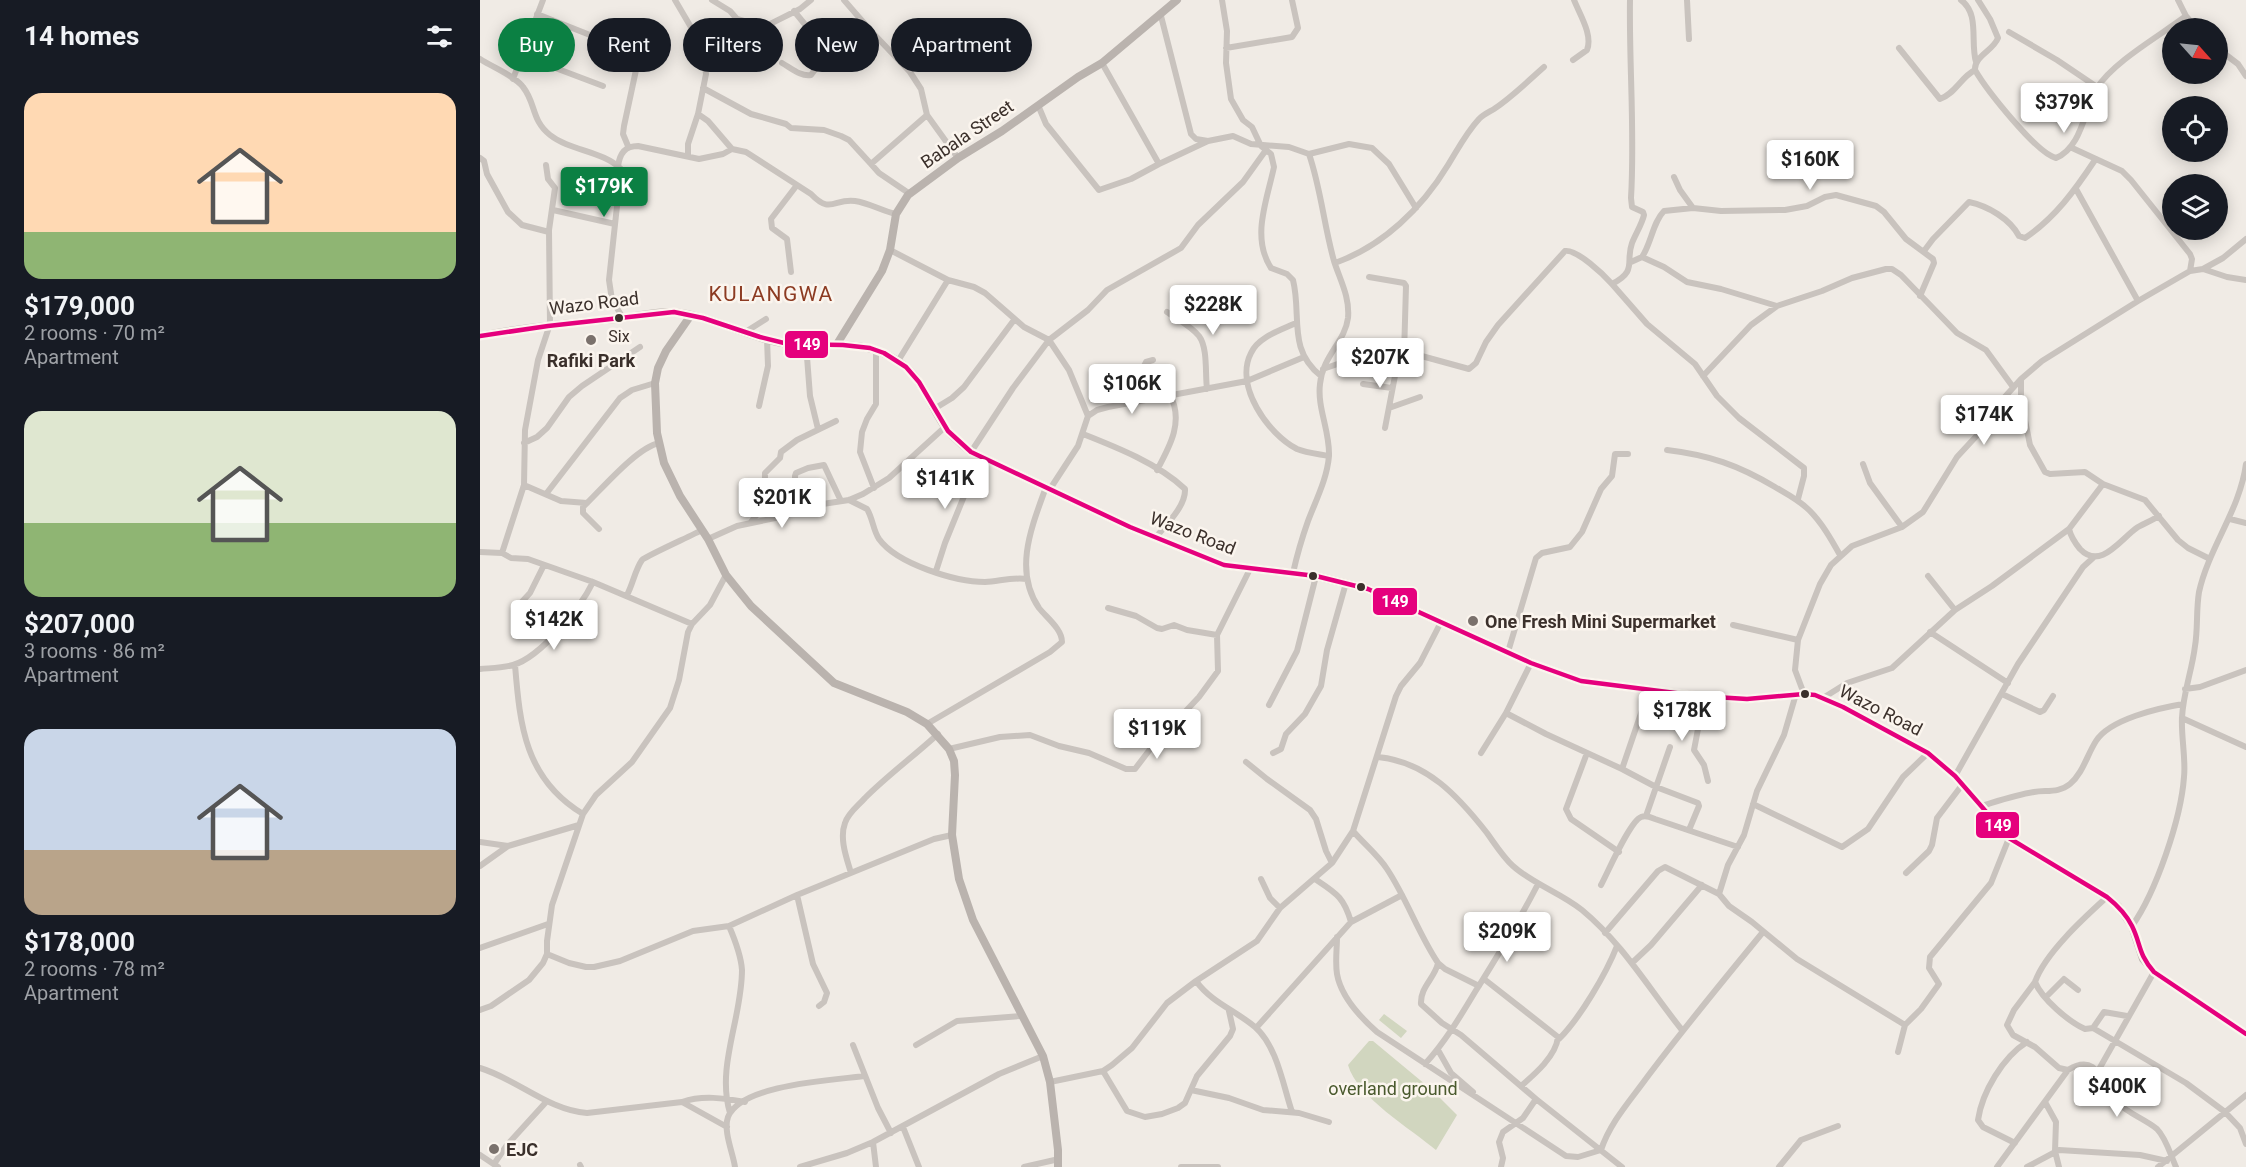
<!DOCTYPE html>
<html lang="en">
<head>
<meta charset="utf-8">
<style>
	body { margin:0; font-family:Roboto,sans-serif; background:#20242c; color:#f1f3f6; height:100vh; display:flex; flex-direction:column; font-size:22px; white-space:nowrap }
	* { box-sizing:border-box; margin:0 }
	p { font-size:20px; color:#9ea1a6 }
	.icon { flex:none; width:33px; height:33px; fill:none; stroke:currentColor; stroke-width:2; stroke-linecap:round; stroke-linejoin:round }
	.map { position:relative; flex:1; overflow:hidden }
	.side { display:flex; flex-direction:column; background:#171b24; width:480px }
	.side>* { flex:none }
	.guide { position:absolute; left:18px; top:18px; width:570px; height:54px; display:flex; gap:12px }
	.needle { width:39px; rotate:117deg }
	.buttons { position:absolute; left:1682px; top:18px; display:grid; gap:12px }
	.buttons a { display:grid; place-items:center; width:66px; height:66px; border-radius:50%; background:#171b24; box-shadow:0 3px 15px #0003; font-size:30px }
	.price { position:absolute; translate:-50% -51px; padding:0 14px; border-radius:6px; background:#fff; color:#222; font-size:20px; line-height:39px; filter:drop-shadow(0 2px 3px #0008) }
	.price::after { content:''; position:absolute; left:50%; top:36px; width:18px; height:14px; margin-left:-9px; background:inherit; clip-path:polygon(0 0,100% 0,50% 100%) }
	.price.on { background:#0b8043; color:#fff }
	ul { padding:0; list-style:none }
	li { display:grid; align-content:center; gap:12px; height:318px; padding:0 24px }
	li span { display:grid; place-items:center; height:186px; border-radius:18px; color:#555 }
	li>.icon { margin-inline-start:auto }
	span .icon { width:108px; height:108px; fill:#fffc; stroke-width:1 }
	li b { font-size:26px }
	h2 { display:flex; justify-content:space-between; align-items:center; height:72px; padding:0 24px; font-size:26px }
	.tag { padding:0 21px; border-radius:27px; background:#171b24; box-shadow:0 3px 15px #0003; font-size:21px; line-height:54px }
	.tag.on { background:#0b8043; color:#fff }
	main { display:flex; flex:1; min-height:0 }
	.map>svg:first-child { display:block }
</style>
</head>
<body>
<main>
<section class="side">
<h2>14 homes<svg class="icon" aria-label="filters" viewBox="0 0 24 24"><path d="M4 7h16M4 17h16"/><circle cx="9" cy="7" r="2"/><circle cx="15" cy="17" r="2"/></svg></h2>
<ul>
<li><span style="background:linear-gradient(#ffd9b3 75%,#8fb573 0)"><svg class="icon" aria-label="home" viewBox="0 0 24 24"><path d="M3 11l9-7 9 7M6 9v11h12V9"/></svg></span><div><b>$179,000</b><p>2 rooms · 70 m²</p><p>Apartment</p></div></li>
<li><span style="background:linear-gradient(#dfe7d0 60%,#8fb573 0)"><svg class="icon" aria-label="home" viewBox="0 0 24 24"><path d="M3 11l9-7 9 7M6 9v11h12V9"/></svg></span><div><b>$207,000</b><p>3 rooms · 86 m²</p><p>Apartment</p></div></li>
<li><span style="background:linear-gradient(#c9d6e8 65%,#b9a48a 0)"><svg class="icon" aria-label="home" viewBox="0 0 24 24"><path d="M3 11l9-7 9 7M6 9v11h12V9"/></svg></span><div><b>$178,000</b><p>2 rooms · 78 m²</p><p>Apartment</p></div></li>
</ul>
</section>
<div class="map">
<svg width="1766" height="1167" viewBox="0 0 1766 1167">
	<rect width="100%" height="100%" fill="#f0ebe5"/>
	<path fill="#d1d6bf" d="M 904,1014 L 927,1031 L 921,1038 L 899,1020 Z
		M 889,1041 L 893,1041 L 952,1090 L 977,1115 L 956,1150 C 931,1129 877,1097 868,1065 Z"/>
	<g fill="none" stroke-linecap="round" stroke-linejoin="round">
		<path stroke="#c9c3be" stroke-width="6" d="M 195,0 L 222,46 L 226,74 L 218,114 L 208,144 L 208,155
			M 232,0 L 250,11 L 257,19 L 284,27
			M 364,0 L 390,30 L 430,72 L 441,89 L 447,115 L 478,158
			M 742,0 L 747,31 L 746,63 L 751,99 L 763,120 L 772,127 L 781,146 L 791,154 L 794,167 C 787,200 771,237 791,268 L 807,274 L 813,280 C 822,316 807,349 841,376
			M 1207,0 L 1209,39
			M 1481,0 C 1500,14 1490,42 1496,62
			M 1498,0 L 1510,19 L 1518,38 C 1513,51 1494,56 1495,70 C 1506,89 1556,153 1576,158 C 1602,147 1604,110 1617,88 C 1633,62 1681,35 1706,16
			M 1698,0 L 1706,16 L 1716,28
			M 314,11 L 336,38 L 351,48
			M 57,14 L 115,37
			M 681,16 L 711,134 L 716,139 L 728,141 L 753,136 L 771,144 L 809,147 L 829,154 L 869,144 L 892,148 L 909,164 L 936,208
			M 260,21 L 275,35
			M 1529,32 L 1577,60 L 1617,87
			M 218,40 C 233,42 249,50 263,48 L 280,29 L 320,9 L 331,0
			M 746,48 L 812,37 L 818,28 L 812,0
			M 1419,48 L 1460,99 C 1475,94 1481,77 1495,70
			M 1737,48 L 1758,64 L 1766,76
			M 41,55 L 123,86
			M 0,59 C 12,67 35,76 43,87 C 56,103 51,120 70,135 C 90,151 123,151 141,169 L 129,280 L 132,300 L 143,318
			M 1093,60 L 1107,50 C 1113,35 1100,15 1094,0
			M 302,63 C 311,68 321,77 331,75 L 351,48 L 382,21
			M 622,63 L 679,164 L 728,141
			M 33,79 L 63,0
			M 223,88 L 271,114 L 306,124 L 311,128 L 344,130 L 361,136 L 369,140 L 391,164 L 447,115
			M 558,105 L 566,124 L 619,190 L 651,179 L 679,164
			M 218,114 L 228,121 L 252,149
			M 148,146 L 143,134 L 144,126 L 156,70
			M 1590,147 L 1642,171 L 1651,180 L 1710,254 L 1712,259 L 1710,271
			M 0,158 L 4,161 L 7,174 L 28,212 L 42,225 L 69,232
			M 391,164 L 399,173 L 430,194
			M 138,166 C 140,153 145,146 158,146 L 219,159 L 243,154 L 252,149 L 266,152 L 331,194 C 351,215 354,198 375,201 C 389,203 402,211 416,214
			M 1194,177 L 1200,190 L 1213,208
			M 1596,189 L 1658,301
			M 73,210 L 135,224
			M 410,250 L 468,280 L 494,287 L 505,293 L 544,327 L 569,340 L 589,370 L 608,416
			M 1444,251 L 1453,239 L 1489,202 C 1508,206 1530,219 1539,236 L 1545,238 C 1575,218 1595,190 1615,160
			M 1162,257 C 1171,244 1173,222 1184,211 L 1213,208 L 1241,211 L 1305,210 L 1327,206 L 1345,197 L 1356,195 L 1396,206 L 1404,212 L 1426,239 L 1453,259 L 1454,263 L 1440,296
			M 1151,262 L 1162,257 L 1184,267 L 1207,282 L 1241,289 L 1297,306
			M 855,263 C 903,246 942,208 968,165 C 978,149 986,133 999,119 C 1004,114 1009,112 1014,109 C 1032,97 1048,81 1064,67
			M 1723,269 L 1743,258 L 1766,239
			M 311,272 L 307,239 L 292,228 L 291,219 L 317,185
			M 889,277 L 924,283 L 926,286 L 924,355
			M 1132,284 L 1167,324 L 1215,364 L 1237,396 L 1259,418 L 1324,468 L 1324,476 L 1318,499
			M 687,312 C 697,319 711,326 719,336 C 728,348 725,374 727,389
			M 816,323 C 801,330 778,337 771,353 C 754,386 788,434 817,449 C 827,453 839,454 849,456
			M 267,331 L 286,319
			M 326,344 L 330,396 L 338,429
			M 418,361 L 468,280
			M 843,369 L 875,358 L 938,355 L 989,369 L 996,363 L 1006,342 L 1018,325 L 1085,251 C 1097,249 1124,275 1132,284 C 1158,270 1145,263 1152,243 C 1156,233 1162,224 1164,215 L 1163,212 L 1152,207 L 1151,198 C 1155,132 1149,66 1150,0
			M 1223,376 L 1271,325 L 1297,306 L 1342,291 L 1372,278 L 1406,269 L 1412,269 L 1421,275 L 1477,333 L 1506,350 L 1533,387
			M 1541,380 L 1541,400 L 1550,445 L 1565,472 L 1570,474 L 1605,472 L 1623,484 L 1665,500 L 1698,540 L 1708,548 L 1730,559
			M 883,384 L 912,388
			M 669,399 L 664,366 L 666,362 L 673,360
			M 279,406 L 288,366 L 287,339
			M 909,408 L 940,397
			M 454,409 L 472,398 L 484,387 L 534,320
			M 905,428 L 919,355
			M 603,434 C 636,447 679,464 705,489 C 706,506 686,525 676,537
			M 44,443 L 57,437 L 67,428 L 89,397 L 102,386 L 160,347
			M 1187,450 C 1229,455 1258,465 1295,487 C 1307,494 1319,500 1329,510 C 1342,523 1351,539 1360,555
			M 491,452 L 533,388 L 569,340 L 608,310 L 627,290 L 701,248 L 718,225 L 763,182 L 786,150
			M 1383,464 L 1390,483 L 1422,527
			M 677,470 C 690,446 704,421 690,395
			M 44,485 L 81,501 L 107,503
			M 394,488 L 380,452 L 382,432 L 387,419 L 396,404 L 396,351
			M 570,489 L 598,446 L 608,416 L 617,410 L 628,407 L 767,381 L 824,357
			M 66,494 L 140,398 L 152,390 L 175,383
			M 369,500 L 387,509 C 393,519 393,530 399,539 C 417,564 476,582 505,582 C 520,581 533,577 547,579
			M 315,512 L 315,476 L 316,473 L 328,468 L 344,465 L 361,501
			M 1750,519 L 1766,523
			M 271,522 C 285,507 285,493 285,473 L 300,458 L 301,452 L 317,440 L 356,421
			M 119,529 L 103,513 L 103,507 C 121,490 156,448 179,443
			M 1589,529 C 1591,537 1595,543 1600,549 C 1621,571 1641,538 1658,527 C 1665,523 1673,520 1679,516
			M 228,539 L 257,526 L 300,517 L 336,505 L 369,500 L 383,494 L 409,478 L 465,427
			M 0,552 L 22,553 L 31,558 L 48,559 L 113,582 L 212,624
			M 22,553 L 44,485 L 45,430 L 58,360 L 70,324 L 69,230 L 75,188 L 68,179 L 66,165
			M 456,571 L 465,543 L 500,457
			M 813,573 C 817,555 822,538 828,521 C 836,500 847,479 849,456 C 850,431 837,408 840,384 C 843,355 865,342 868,318 C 870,297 860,280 854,261 C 844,226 841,189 829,154
			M 1448,576 L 1475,610
			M 147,595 C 153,584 155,570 162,560 C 166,556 213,535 222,530
			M 38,606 L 50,593 L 64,565
			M 628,608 L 656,616 L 677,628 L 682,629 L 694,625 L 707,630 L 737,635
			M 1253,625 L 1318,640
			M 1450,632 L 1528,683
			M 1028,652 L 1056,558 L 1062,553 L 1090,547 L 1102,532 L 1121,489 L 1132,476 L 1135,454 L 1148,454
			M 35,665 C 40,726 45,779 103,814
			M 0,669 C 11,668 22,668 33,665 C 61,657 101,607 113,582
			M 1705,689 L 1720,687 L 1766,670
			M 1169,690 L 1142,769 L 1176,787 L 1218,803 L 1219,806 L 1209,830
			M 1316,694 L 1304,735 L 1277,791 L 1264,835 L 1248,865 L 1239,894 L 1249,906 L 1272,922 L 1317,959 L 1425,1025
			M 1324,694 L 1315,670 L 1318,640 L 1340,584 L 1351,565 L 1372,546 L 1422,527 L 1443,512 L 1477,457 L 1502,430 L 1522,400 L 1541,379 L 1562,361 L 1658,301 L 1710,271 L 1723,269 L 1747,277 L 1766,280
			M 1522,694 L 1560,712 L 1564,710 L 1573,696
			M 1219,696 L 1218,729 L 1214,750 L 1224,765 L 1228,781
			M 1343,698 L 1367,683 L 1412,668 L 1475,610 L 1512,586 L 1589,529 L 1623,484
			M 789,705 L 817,651 L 836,576
			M 1026,713 L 1066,734 L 1142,769
			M 1702,718 L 1766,747
			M 447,724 L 570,652 L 582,642 C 582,629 567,618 559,608 C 533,570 552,526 566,487
			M 469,749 L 520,737 L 550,735 L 579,746 L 609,753 L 646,769 L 655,769 L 671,748 L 719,697 L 738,671 L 737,635 L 770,569
			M 793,753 L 801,749 L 806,734 L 825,714 L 841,686 L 847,650 L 866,583
			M 1001,753 L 1026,713 L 1051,663
			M 1107,753 L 1086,809 L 1091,819 L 1139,852
			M 898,757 C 947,762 978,796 1007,833 C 1015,844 1023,857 1033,866 C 1053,884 1081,893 1102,910 C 1143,944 1169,989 1202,1030
			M 766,762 L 787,779 L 830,810 L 836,819 L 846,851 L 852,863
			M 1475,776 L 1538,664 L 1603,567 L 1614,557
			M 1273,804 L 1362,847 L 1388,829 L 1423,777 L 1448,753
			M 1501,806 C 1518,801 1536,795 1554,792 C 1567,790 1579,793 1590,784 C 1603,773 1607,755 1616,741 C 1630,719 1679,708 1703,704
			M 1166,816 L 1190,747
			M 873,831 C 884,844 898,855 907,869 C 927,899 938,933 958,963 C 955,978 940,987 941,1004 L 962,1023 L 981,1035 L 1056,1099 L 1142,1167
			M 0,842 L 28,846
			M 0,866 L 28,846 L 99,825
			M 371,873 C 367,859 359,839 365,823 C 368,813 378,806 385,798 C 408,775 434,756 458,734
			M 1426,873 L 1449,851 L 1452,845 L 1457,818 L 1482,785
			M 781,879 L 790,898 L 800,908
			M 835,879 C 856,893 864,897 871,922
			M 1121,885 C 1128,872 1150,821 1161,817 C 1166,815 1170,817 1175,819 L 1258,847
			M 317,895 L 333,964 L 347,993 L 344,1002 L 339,1006
			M 1627,897 C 1605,917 1565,953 1555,982 C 1562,999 1589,1022 1605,1029 L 1613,1028 L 1624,1012 L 1647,1016
			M 249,926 C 255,940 261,955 262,970 C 262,1018 236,1067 250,1113
			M 1652,926 C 1676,892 1701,819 1704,777 C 1706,759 1701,737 1702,718 C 1703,693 1712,671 1715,646 C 1718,629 1716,610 1719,592 C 1729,547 1760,510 1766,464
			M 1125,933 L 1178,871 L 1185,867 L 1239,894
			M 857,937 C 857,949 855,962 857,974 C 861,997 880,1017 897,1032 L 1086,1156 L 1098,1157 L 1121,1150
			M 0,948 L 68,924
			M 67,954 L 89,963 L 106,967 L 114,967 L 140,961 L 213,931 L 249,926 L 317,895 L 454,839 L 472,835
			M 1153,962 L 1171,945 L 1222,885
			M 958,963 L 965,969 L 999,986
			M 1004,979 L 1078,1037 C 1076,1056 1055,1074 1041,1086
			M 716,981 C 732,1003 755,1010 775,1027 C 797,1046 803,1085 812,1112
			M 1555,982 L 1534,1010 L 1527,1025 L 1533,1035 L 1555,1047 L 1579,1068 L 1588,1070
			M 1566,997 L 1584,979 L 1598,990
			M 0,1010 L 11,1006 L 49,980 L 63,963 L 67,954 L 67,941 L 72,905 L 103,814 L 116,795 L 152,762 L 190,708 L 199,680 L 208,632 L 212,624 L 230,605 L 246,575
			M 776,1028 L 871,922 L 922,895
			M 1613,1028 L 1706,1083 L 1745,1112 L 1760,1128 L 1766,1144
			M 1079,1039 C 1100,1018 1126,974 1137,946
			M 373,1045 L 398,1108 L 411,1133
			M 436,1045 L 477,1021 L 540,1016
			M 958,1050 L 971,1073 L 993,1092
			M 1418,1052 L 1425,1025 L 1441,1009 L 1459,984 L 1449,968 L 1450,957 L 1511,883 L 1529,838
			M 945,1064 C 965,1042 980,1017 995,992 C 1017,957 1039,921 1058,884
			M 0,1068 C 37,1079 68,1110 107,1113 L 202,1102 L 247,1127
			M 623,1071 L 647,1111 L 665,1117 L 682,1114 L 698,1108 L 705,1103 L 717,1076 L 750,1036 L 753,1029 L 749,1011
			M 1618,1071 L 1674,972
			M 570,1082 L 623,1071 L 632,1065 L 652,1048 L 687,1003 L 716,981 L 777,941 L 800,908 L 852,863 L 873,831 L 916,696 L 921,686 L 940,663 L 961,622
			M 711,1090 L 749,1098 L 783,1110 L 819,1113 L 849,1122
			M 202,1102 C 222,1095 244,1098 265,1102
			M 1565,1102 L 1576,1122 L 1575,1151 L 1579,1167
			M 423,1127 L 439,1167
			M 393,1142 L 396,1167
			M 1535,1143 L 1503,1127 L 1498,1120 C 1502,1092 1523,1057 1547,1042
			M 1121,1150 C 1130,1123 1149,1102 1165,1080 C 1203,1029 1243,981 1283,932
			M 0,1155 L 18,1167
			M 14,1164 L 27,1145 L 67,1101
			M 100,1165 L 101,1167
			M 255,1167 C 253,1153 243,1131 248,1117 C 261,1084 355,1080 385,1076
			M 320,1167 L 367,1153 L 393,1142 L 519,1074 L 563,1056
			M 544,1167 L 579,1159
			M 701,1167 L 738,1167
			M 1021,1167 L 1023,1158 L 1019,1142 L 1023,1132 L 1043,1118 L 1056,1099
			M 1299,1167 L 1321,1140 L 1358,1126
			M 1517,1167 L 1588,1070 C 1619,1051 1622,1086 1638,1103 C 1649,1114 1665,1119 1677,1129 C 1686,1138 1691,1156 1696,1167
			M 1547,1167 L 1579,1150 L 1660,1155 L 1687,1161
			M 1678,1167 L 1766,1095"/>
		<path stroke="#bab3ae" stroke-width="8" d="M 211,315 L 186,351 L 178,368 L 175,383 L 177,433 L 184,463 L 200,496 L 228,539 L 246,575 L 271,606 L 354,683 L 427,712 L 447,724 L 469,749 L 474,761 L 475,775 L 472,835 L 479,879 L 493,920 L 563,1056 L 570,1082 L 578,1150 L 578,1167
			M 0,336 C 45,327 90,323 135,319 C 155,317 174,311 194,312 C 233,316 270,339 308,344 C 348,349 379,336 418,361 C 442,376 449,404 465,427 C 472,437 481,444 491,452 L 650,527 L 744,565 L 836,576 L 888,589 L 1051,663 L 1101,681 L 1219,696 L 1267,699 L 1324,694 L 1335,695 L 1363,707 L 1448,753 L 1475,776 L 1529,838 L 1627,897 L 1638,906 L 1652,926 L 1663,959 L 1674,972 L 1766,1034
			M 357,344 L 402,271 L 410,250 L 416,214 L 428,195 L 478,158 L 522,131 L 598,77 L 622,63 L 697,0"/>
		<defs>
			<path id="bus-1" d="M 0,336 L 68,326 L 194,312 L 223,318 L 280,337 L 308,344 L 363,345 L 390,348 L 404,353 L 426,367 L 439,382 L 468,431 L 491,452 L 650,527 L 744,565 L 836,576 L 888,589 L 1051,663 L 1101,681 L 1219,696 L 1267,699 L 1324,694 L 1335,695 L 1363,707 L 1448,753 L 1475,776 L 1529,838 L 1627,897 C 1637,905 1646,914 1652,926 C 1661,944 1658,954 1674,972 L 1766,1034"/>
		</defs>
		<use href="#bus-1" stroke="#fbf5ee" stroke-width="9"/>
		<use href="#bus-1" stroke="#e5007d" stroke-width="4.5"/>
	</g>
	<g fill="#3b302b" stroke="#fbf5ee" stroke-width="2">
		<circle cx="139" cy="318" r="5"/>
		<circle cx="833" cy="576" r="5"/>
		<circle cx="881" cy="587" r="5"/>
		<circle cx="1325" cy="694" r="5"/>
	</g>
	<g fill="#7a716c" stroke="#fbf5ee" stroke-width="2">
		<circle cx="111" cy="340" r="6"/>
		<circle cx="993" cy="621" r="6"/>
		<circle cx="14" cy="1149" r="6"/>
	</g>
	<g text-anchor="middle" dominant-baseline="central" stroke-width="5" stroke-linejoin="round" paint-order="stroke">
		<g font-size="16" fill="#3b302b" stroke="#fbf5ee">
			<text x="139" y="336">Six</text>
		</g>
		<g font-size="18" fill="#3b302b" stroke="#fbf5ee">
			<text transform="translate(487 134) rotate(-34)">Babala Street</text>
			<text transform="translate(114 303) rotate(-7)">Wazo Road</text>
			<text transform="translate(713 533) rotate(21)">Wazo Road</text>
			<text transform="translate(1401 710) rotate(27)">Wazo Road</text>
		</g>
		<g font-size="18" font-weight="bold" fill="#3b302b" stroke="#fbf5ee" text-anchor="start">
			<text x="111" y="360" text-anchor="middle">Rafiki Park</text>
			<text x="1005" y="621">One Fresh Mini Supermarket</text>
			<text x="26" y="1149">EJC</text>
		</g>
		<g font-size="18" fill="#4a5a2e" stroke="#fbf5ee">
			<text x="913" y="1088">overland ground</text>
		</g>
		<g font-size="21" letter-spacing="1.5" fill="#8c3b22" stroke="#fbf5ee">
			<text x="291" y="294">KULANGWA</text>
		</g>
	</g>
	<g stroke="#fbf5ee" stroke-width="2">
		<rect x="304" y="330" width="45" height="29" rx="6" fill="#e5007d"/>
		<rect x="892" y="587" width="46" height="29" rx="6" fill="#e5007d"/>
		<rect x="1495" y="811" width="45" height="28" rx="6" fill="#e5007d"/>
	</g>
	<g font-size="16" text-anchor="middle" font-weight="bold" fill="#fff">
		<text x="327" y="350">149</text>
		<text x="915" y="607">149</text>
		<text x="1518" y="831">149</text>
	</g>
</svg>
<div class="buttons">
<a><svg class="needle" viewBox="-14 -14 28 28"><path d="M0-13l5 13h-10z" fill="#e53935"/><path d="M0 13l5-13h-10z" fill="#9ea1a6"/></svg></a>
<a><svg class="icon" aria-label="locate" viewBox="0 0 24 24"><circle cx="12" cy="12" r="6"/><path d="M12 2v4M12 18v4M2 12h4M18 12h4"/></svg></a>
<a><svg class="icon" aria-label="layers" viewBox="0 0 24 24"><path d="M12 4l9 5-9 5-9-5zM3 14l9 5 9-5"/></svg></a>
</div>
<b class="price" style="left:1584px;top:134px">$379K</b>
<b class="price" style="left:1330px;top:191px">$160K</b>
<b class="price on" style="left:124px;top:218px">$179K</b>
<b class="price" style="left:733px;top:336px">$228K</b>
<b class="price" style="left:900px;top:389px">$207K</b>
<b class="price" style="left:652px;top:415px">$106K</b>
<b class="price" style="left:1504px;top:446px">$174K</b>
<b class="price" style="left:465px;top:510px">$141K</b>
<b class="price" style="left:302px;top:529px">$201K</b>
<b class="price" style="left:74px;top:651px">$142K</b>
<b class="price" style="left:1202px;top:742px">$178K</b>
<b class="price" style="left:677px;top:760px">$119K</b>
<b class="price" style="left:1027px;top:963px">$209K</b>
<b class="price" style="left:1637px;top:1118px">$400K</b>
<div class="guide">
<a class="tag on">Buy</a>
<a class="tag">Rent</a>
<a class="tag">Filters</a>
<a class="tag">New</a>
<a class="tag">Apartment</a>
</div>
</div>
</main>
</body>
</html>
